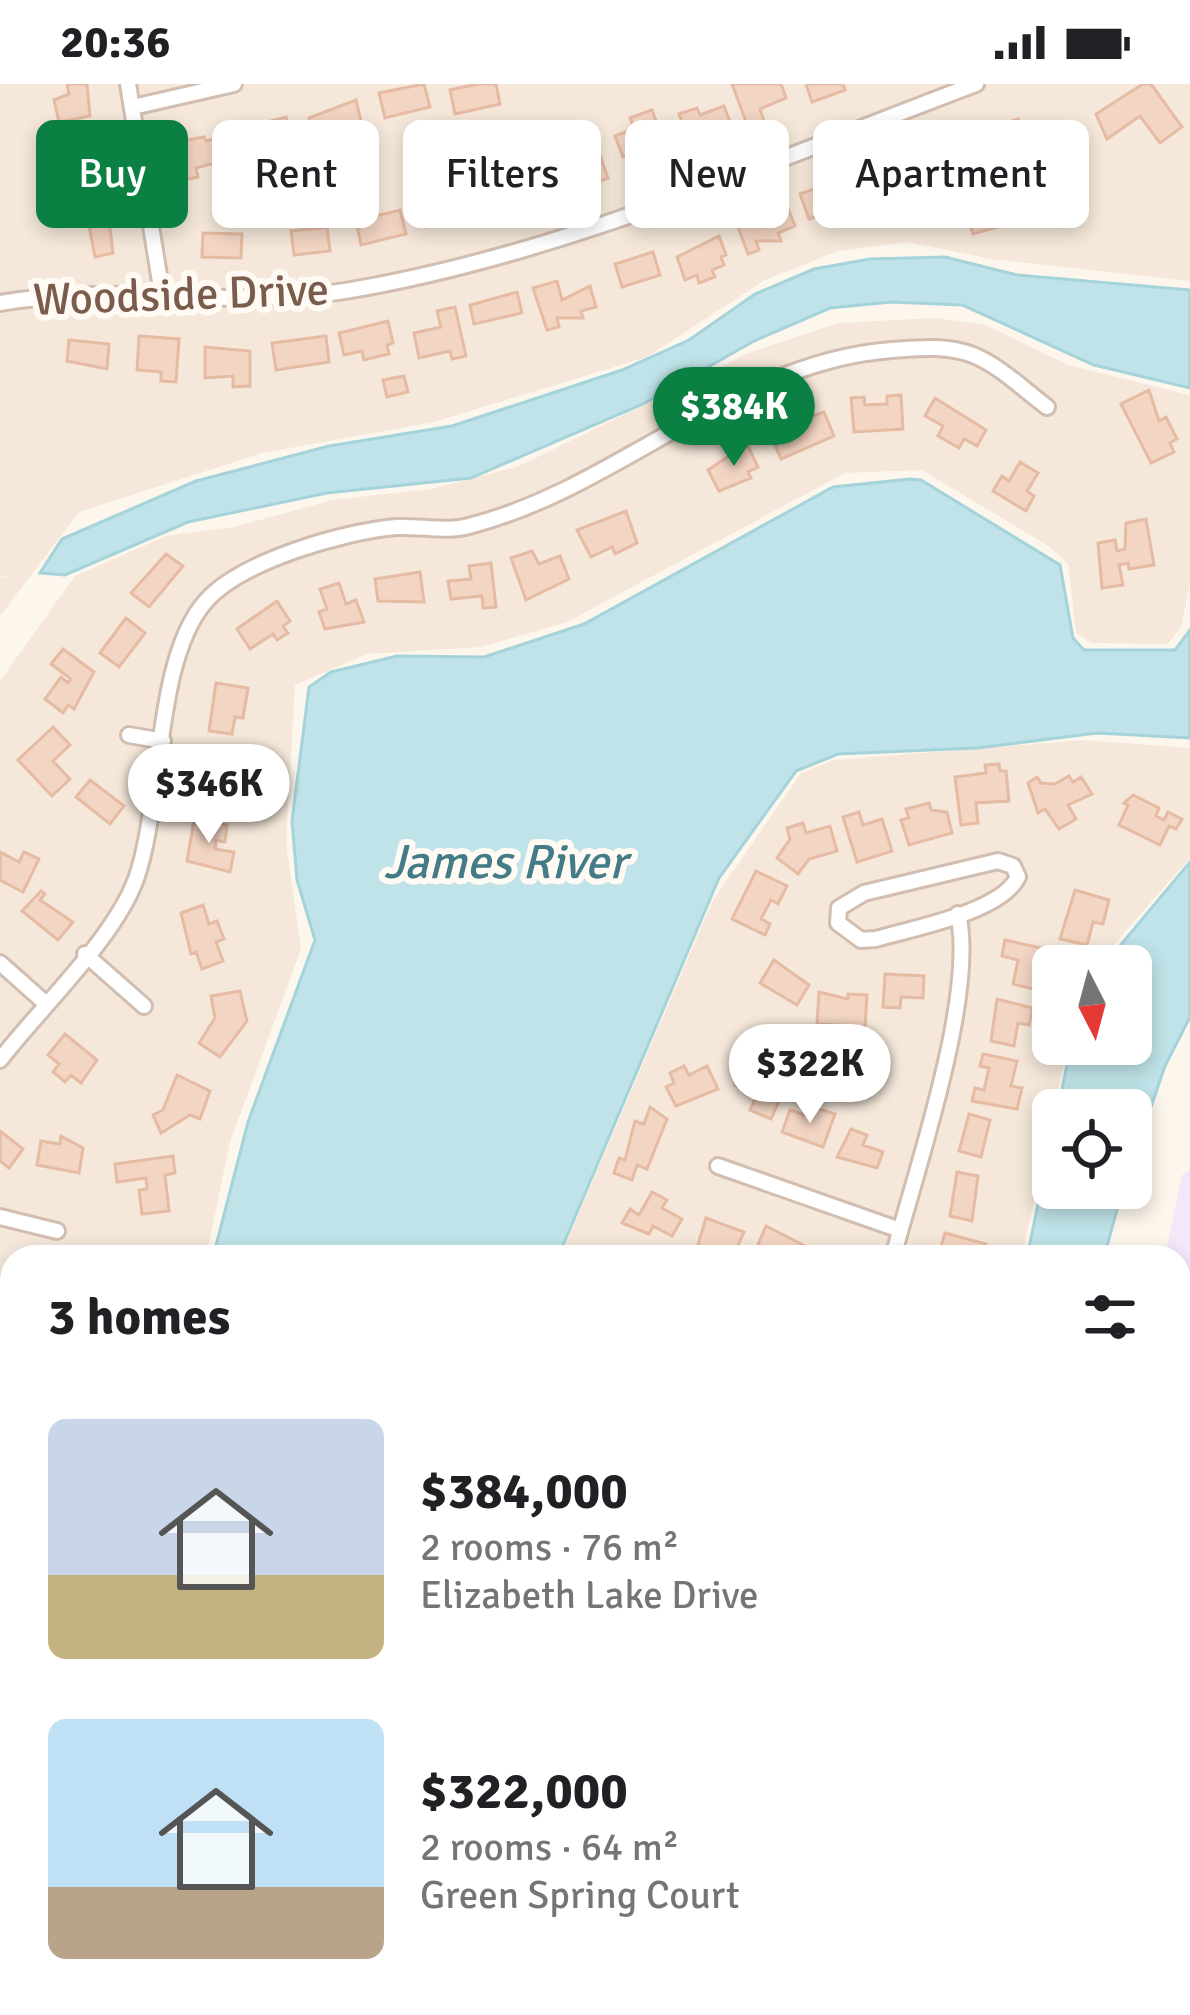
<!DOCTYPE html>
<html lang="en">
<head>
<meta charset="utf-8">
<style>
	body { margin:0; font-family:Signika,sans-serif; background:#f6f6f6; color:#202124; height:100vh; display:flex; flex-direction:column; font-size:45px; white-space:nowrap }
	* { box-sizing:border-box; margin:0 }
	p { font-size:39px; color:#757577 }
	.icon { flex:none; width:66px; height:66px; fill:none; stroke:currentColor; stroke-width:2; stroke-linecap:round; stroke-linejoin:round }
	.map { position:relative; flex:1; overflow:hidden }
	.sheet { position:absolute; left:0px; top:1161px; width:1191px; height:771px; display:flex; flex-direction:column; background:#fff; border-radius:36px 36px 0 0; box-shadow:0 6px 18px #0003 }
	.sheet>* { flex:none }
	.guide { position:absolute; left:36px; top:36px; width:1119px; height:108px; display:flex; gap:24px }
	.needle { width:78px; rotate:174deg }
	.buttons { position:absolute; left:1032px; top:861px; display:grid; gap:24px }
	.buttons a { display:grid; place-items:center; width:120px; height:120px; border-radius:18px; background:#fff; box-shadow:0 6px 18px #0003; font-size:60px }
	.price { position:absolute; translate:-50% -102px; padding:0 27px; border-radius:42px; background:#fff; color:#222; font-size:39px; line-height:78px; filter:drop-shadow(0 3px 6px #0008) }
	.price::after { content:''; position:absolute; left:50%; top:72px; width:36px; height:27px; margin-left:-18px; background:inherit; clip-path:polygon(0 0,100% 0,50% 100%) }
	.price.on { background:#0b8043; color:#fff }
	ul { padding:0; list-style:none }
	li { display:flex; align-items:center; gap:36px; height:300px; padding:0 48px }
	li span { display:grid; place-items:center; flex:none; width:336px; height:240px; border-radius:18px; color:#555 }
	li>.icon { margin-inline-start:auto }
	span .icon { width:144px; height:144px; fill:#fffc; stroke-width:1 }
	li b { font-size:51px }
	h2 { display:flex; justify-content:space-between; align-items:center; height:144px; padding:0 48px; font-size:51px }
	.chip { padding:0 42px; border-radius:18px; background:#fff; box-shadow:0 6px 18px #0003; font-size:42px; line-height:108px }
	.chip.on { background:#0b8043; color:#fff }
	.status { display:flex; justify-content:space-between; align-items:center; height:84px; padding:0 60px; background:#fff; direction:ltr }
	.status svg { height:33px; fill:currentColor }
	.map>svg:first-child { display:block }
</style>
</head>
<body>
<div class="status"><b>20:36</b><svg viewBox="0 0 49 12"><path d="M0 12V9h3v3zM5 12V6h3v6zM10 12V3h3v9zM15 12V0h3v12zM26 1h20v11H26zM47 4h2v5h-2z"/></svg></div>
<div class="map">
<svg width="1190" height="1931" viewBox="0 0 1190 1931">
	<rect width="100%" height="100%" fill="#fdf6ec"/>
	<path fill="#f5e8da" d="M 0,0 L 1190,0 L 1190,197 L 991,175 L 907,158 L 838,167 L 765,196 L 647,273 L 434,338 L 262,369 L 79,428 L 0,532 L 0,493 L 8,494 L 0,491 Z
		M 935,234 L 986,241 L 1068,281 L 1190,311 L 1190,499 L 1181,543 L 1168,560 L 1092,559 L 1076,549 L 1068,480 L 1050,463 L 922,386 L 845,389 L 567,538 L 480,563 L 367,570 L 295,601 L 286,758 L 301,865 L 230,1058 L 206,1173 L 12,1173 L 12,1920 L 166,1920 L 164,1931 L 0,1931 L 0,597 L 75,492 L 166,452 L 234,443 L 332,416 L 431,405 L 517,383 L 749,269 L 838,239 Z
		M 1083,656 L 1190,664 L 1190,774 L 1095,882 L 1053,882 L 1053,960 L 1068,960 L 1022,1173 L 560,1173 L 713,816 L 801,689 L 834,676 Z
		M 1179,1564 L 1190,1572 L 1190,1931 L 935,1931 L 941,1920 L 1179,1920 Z
		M 217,1920 L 854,1920 L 847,1931 L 214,1931 Z"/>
	<path fill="#f3e8fa" d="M 1190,1086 L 1190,1479 L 1179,1468 L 1179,1315 L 1187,1304 L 1179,1280 L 1179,1173 L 1165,1173 L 1182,1091 Z"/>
	<path fill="#bfe3e8" stroke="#a5d3da" stroke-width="3" d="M 945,173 L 1017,191 L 1190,206 L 1190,304 L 1094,281 L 962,221 L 891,218 L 830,224 L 754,257 L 643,320 L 471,394 L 327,409 L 188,438 L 65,491 L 40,489 L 62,455 L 196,397 L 329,362 L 452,342 L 622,286 L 689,256 L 755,210 L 814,185 L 870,175 Z
		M 910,395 L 921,396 L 1060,481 L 1073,554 L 1084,566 L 1175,566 L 1190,546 L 1190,654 L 1097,649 L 977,664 L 838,670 L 796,687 L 719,794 L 558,1173 L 213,1173 L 248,1038 L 315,856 L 297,796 L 292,737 L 309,603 L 331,588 L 397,572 L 484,573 L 584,540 L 833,403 Z
		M 1190,778 L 1190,933 L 1165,982 L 1131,1081 L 1131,1026 L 1058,1026 L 1071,960 L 1131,960 L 1131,882 L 1103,882 Z
		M 1053,1049 L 1053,1104 L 1123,1104 L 1104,1173 L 1027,1173 Z"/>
	<path fill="#f3d5c3" stroke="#e6bba3" stroke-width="3" d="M 67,0 L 87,0 L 90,32 L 59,38 L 54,16 L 69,10 Z
		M 424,0 L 430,23 L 385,34 L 379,9 Z
		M 477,0 L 496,0 L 500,20 L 455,30 L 450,6 Z
		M 732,0 L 781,0 L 786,14 L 760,25 L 764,37 L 748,43 Z
		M 806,0 L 843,0 L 845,6 L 812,18 Z
		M 1143,0 L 1151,0 L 1182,43 L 1160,59 L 1140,32 L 1107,55 L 1096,30 Z
		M 356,16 L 366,58 L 339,64 L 333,53 L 337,69 L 318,73 L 309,34 Z
		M 724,22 L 734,48 L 691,63 L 679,30 L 697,24 L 700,31 Z
		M 652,26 L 669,71 L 646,79 L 641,66 L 623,73 L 615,52 L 634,45 L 630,34 Z
		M 286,33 L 291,53 L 256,62 L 251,42 Z
		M 1018,35 L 1022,48 L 1049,38 L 1058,63 L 1029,73 L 1034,88 L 1019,94 L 1000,41 Z
		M 981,45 L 991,71 L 977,76 L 979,82 L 942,90 L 931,62 L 948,55 L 950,61 Z
		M 97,49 L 104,95 L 79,99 L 76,85 L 67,87 L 65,74 L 73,73 L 70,54 Z
		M 204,53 L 206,57 L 221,53 L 226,76 L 196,84 L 198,93 L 184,96 L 177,58 Z
		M 575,56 L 579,66 L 596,60 L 608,94 L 587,102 L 582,88 L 566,94 L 554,64 Z
		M 909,72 L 916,92 L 873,106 L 866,87 Z
		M 528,86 L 536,121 L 514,126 L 511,113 L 494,116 L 489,95 Z
		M 850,92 L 859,117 L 849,121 L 852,131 L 845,133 L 841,124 L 809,135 L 800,110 Z
		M 464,110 L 470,136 L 426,143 L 421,120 Z
		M 785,117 L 795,142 L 778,149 L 781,157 L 756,157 L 759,166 L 748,170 L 737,140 Z
		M 372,118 L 376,132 L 400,126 L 406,150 L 361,161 L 353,122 Z
		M 996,126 L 1001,142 L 973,150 L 968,135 Z
		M 108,127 L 113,169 L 95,173 L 87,131 Z
		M 327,143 L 330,167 L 294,171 L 291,147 Z
		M 203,149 L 242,150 L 241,174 L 202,173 Z
		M 719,152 L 726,171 L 721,173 L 724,181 L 712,186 L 715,193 L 699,199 L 697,191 L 685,196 L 677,173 Z
		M 653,168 L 660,191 L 622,203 L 615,180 Z
		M 557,197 L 562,216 L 590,202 L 596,223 L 581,227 L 583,234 L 557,234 L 559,243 L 547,246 L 533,204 Z
		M 517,208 L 522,229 L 474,240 L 470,221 Z
		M 455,223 L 466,272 L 452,275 L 450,267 L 419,274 L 414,249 L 441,243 L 437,227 Z
		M 388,237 L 393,259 L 387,261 L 389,270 L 364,276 L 362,267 L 344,271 L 339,249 Z
		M 139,252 L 179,255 L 176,298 L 161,297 L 161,288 L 137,286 Z
		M 326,252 L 329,278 L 276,286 L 272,259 Z
		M 69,256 L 109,260 L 107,285 L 67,277 Z
		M 205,263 L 250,267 L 250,302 L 233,303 L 233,292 L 205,294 Z
		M 404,292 L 408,308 L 387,313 L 383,296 Z
		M 1149,306 L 1159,337 L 1166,333 L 1177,355 L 1170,359 L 1174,368 L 1151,379 L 1121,320 Z
		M 901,311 L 903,345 L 854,348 L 851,314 L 864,313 L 865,321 L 887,320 L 887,312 Z
		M 935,314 L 986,346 L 977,362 L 964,355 L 959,364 L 938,352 L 943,342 L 925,332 Z
		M 824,328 L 834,352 L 781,375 L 769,347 Z
		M 747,360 L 758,383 L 748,388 L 751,394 L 719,407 L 708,386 Z
		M 1020,378 L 1038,389 L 1027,407 L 1034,412 L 1026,427 L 993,407 L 1002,392 L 1009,397 Z
		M 626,427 L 637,459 L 615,470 L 612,463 L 591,473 L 577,446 Z
		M 1146,435 L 1154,481 L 1129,485 L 1128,479 L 1119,481 L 1123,501 L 1102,504 L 1098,459 L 1115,456 L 1117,467 L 1125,465 L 1126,439 Z
		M 532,467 L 539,480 L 560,472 L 569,495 L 526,516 L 511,474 Z
		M 166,470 L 183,482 L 149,523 L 131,509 Z
		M 491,479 L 496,523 L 483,524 L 482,512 L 451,515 L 448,497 L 471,495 L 469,482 Z
		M 420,488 L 424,518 L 378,517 L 375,495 Z
		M 339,499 L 346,520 L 356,516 L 364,538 L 325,545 L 319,528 L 327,525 L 320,505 Z
		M 277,517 L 290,537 L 283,542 L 288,549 L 277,556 L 273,550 L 250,565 L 237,545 Z
		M 126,534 L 145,549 L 119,583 L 100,569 Z
		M 63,565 L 94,588 L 74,625 L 68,621 L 63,629 L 45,615 L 61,593 L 68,599 L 71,595 L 51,580 Z
		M 216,599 L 248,604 L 243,634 L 235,633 L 232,650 L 209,647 Z
		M 53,643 L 70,661 L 53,677 L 70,695 L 52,712 L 18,676 Z
		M 204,662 L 246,669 L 244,726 L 207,720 L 217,687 L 200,685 Z
		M 999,680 L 1000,687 L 1006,687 L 1009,717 L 976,719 L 978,739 L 961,741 L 955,693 L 986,689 L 985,681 Z
		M 1069,692 L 1073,698 L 1081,693 L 1092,710 L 1068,721 L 1076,735 L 1059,745 L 1045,725 L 1038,729 L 1028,699 L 1037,693 L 1041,699 L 1055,700 Z
		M 90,696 L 124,722 L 110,740 L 76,713 Z
		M 1133,711 L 1159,724 L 1156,732 L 1164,736 L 1168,728 L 1182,735 L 1176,745 L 1169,742 L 1160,761 L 1119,741 L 1128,721 L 1124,719 Z
		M 929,719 L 931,726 L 947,728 L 952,749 L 909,761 L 901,736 L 909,734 L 906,725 Z
		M 859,728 L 863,741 L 882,735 L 892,767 L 857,778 L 843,733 Z
		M 194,736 L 227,741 L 225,758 L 216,756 L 215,765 L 234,768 L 230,788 L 187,777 Z
		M 803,739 L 806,749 L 830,742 L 837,767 L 809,775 L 798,790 L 777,774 L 790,755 L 787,744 Z
		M 0,768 L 19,778 L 24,768 L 39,775 L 23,808 L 0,796 Z
		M 756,787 L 787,802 L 778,820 L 771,816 L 761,835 L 770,840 L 765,851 L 732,835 Z
		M 1075,806 L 1109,816 L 1103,840 L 1093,838 L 1087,861 L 1060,855 Z
		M 41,807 L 45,810 L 40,816 L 73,838 L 58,856 L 22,827 Z
		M 203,821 L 209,840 L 217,837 L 224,855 L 216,858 L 223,877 L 202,885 L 196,868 L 191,870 L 181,829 Z
		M 1005,856 L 1064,869 L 1061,882 L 1050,883 L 1045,908 L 1013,900 L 1018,876 L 1002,872 Z
		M 774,876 L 809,901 L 797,921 L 760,899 Z
		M 885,890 L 924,892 L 923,914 L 901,913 L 900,924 L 883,923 Z
		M 240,907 L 247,937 L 220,973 L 199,959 L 215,934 L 211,912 Z
		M 819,908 L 848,915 L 848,910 L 867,911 L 865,943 L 817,940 Z
		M 997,915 L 1033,924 L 1029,941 L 1018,939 L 1014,962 L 991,957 Z
		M 65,950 L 97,976 L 81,999 L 71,991 L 65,998 L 53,988 L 59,980 L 48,971 Z
		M 749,969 L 760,974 L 755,984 L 763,979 L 781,986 L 777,994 L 787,999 L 771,1035 L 750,1026 L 757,1011 L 735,1001 Z
		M 983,970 L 1017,977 L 1011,1002 L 1022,1004 L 1017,1025 L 972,1017 L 975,1004 L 984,1006 L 989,984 L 980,982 Z
		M 684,982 L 689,991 L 707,982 L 718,1005 L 676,1022 L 666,1003 L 674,999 L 670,989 Z
		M 177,991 L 210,1007 L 200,1035 L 190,1031 L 161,1049 L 153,1031 L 163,1026 Z
		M 810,1022 L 835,1030 L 823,1063 L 782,1048 L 790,1026 L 807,1032 Z
		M 650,1023 L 667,1035 L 647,1085 L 637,1081 L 632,1096 L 614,1089 L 619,1074 L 625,1076 L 635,1037 L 644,1040 Z
		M 969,1030 L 990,1036 L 981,1073 L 959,1067 Z
		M 851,1045 L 867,1051 L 863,1061 L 883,1068 L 877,1084 L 837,1073 Z
		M 0,1047 L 23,1065 L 9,1084 L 0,1077 Z
		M 61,1052 L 83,1064 L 79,1089 L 37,1081 L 41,1057 L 60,1060 Z
		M 173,1072 L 175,1089 L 165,1091 L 169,1127 L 142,1130 L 139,1106 L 147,1105 L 146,1094 L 117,1098 L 115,1080 Z
		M 957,1088 L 978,1092 L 972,1137 L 950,1132 Z
		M 652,1108 L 667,1116 L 662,1124 L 682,1135 L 672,1152 L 653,1142 L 649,1150 L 622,1139 L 630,1125 L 639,1131 Z
		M 706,1134 L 744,1148 L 733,1172 L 716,1165 L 713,1173 L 696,1167 Z
		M 766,1142 L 805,1162 L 800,1173 L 774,1173 L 757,1163 Z
		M 945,1149 L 986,1160 L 984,1170 L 991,1173 L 940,1166 Z
		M 0,1287 L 12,1289 L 10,1321 L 0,1319 Z
		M 1184,1626 L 1190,1631 L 1190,1667 L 1179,1657 Z
		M 12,1781 L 12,1819 L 0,1821 L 0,1783 Z
		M 1179,1894 L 1190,1911 L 1189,1931 L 1145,1931 L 1138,1920 L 1179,1920 Z
		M 36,1920 L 38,1931 L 0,1931 L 0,1923 Z
		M 49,1920 L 100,1920 L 102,1931 L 51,1931 Z
		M 256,1920 L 292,1920 L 279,1931 L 247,1931 Z
		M 752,1920 L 794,1920 L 796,1929 L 755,1931 Z"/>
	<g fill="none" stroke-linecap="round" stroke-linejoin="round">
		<defs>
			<path id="minor" d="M 128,0 L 162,210
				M 133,23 L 234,0
				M 0,219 C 117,198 228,226 345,207 C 563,171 770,77 976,0
				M 129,651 L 163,657
				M 998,777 L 1013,782 L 1018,793 C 1001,828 913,844 876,855 L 861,856 L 838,839 L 839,824 L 864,809 Z
				M 85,870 L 144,922
				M 0,879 L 44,918
				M 0,976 C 40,924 114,855 136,795 C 163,719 154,575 206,517 C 241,477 345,447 397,443 C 421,442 447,448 469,442 C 621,403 733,278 892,266 C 920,264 946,261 973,271 C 1000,282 1023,305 1047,323
				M 718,1082 L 900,1146
				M 0,1133 L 57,1147
				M 893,1173 C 915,1089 977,910 958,830
				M 0,1503 L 12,1503
				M 0,1627 L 12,1627
				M 1179,1749 L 1190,1765
				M 1179,1837 L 1190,1830
				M 0,1856 L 12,1854
				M 586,1921 L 621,1931
				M 1066,1931 L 1074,1920"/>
		</defs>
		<use href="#minor" stroke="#d1beb0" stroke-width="20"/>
		<use href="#minor" stroke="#fff" stroke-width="14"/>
	</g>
	<g text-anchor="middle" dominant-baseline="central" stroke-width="12" stroke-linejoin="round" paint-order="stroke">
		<g font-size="45" fill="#7a5c4d" stroke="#fffaf3">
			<text transform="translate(181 211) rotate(-2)">Woodside Drive</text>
		</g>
		<g font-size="48" font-style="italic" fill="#437c86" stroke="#fffaf3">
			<text x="505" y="778">James River</text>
		</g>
	</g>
</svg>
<div class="buttons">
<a><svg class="needle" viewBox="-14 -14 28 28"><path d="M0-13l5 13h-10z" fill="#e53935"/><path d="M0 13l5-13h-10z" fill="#757577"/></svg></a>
<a><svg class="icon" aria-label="locate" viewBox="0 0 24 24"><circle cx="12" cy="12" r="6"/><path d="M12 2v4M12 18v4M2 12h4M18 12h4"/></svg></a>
</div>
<b class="price on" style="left:734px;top:385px">$384K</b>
<b class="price" style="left:209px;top:762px">$346K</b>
<b class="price" style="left:810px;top:1042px">$322K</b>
<div class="guide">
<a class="chip on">Buy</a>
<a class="chip">Rent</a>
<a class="chip">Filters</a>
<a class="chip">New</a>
<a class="chip">Apartment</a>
</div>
<section class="sheet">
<h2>3 homes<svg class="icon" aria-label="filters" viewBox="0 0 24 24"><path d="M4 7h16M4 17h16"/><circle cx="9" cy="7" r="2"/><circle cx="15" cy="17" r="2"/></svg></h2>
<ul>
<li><span style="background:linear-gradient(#c9d6e8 65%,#c2b280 0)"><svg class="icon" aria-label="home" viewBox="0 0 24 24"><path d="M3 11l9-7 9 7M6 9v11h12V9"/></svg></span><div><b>$384,000</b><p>2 rooms · 76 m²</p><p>Elizabeth Lake Drive</p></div></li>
<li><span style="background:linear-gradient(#bfe0f5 70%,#b9a48a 0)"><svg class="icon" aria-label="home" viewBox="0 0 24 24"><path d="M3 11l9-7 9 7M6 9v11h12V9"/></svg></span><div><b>$322,000</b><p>2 rooms · 64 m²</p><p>Green Spring Court</p></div></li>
</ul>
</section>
</div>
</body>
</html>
